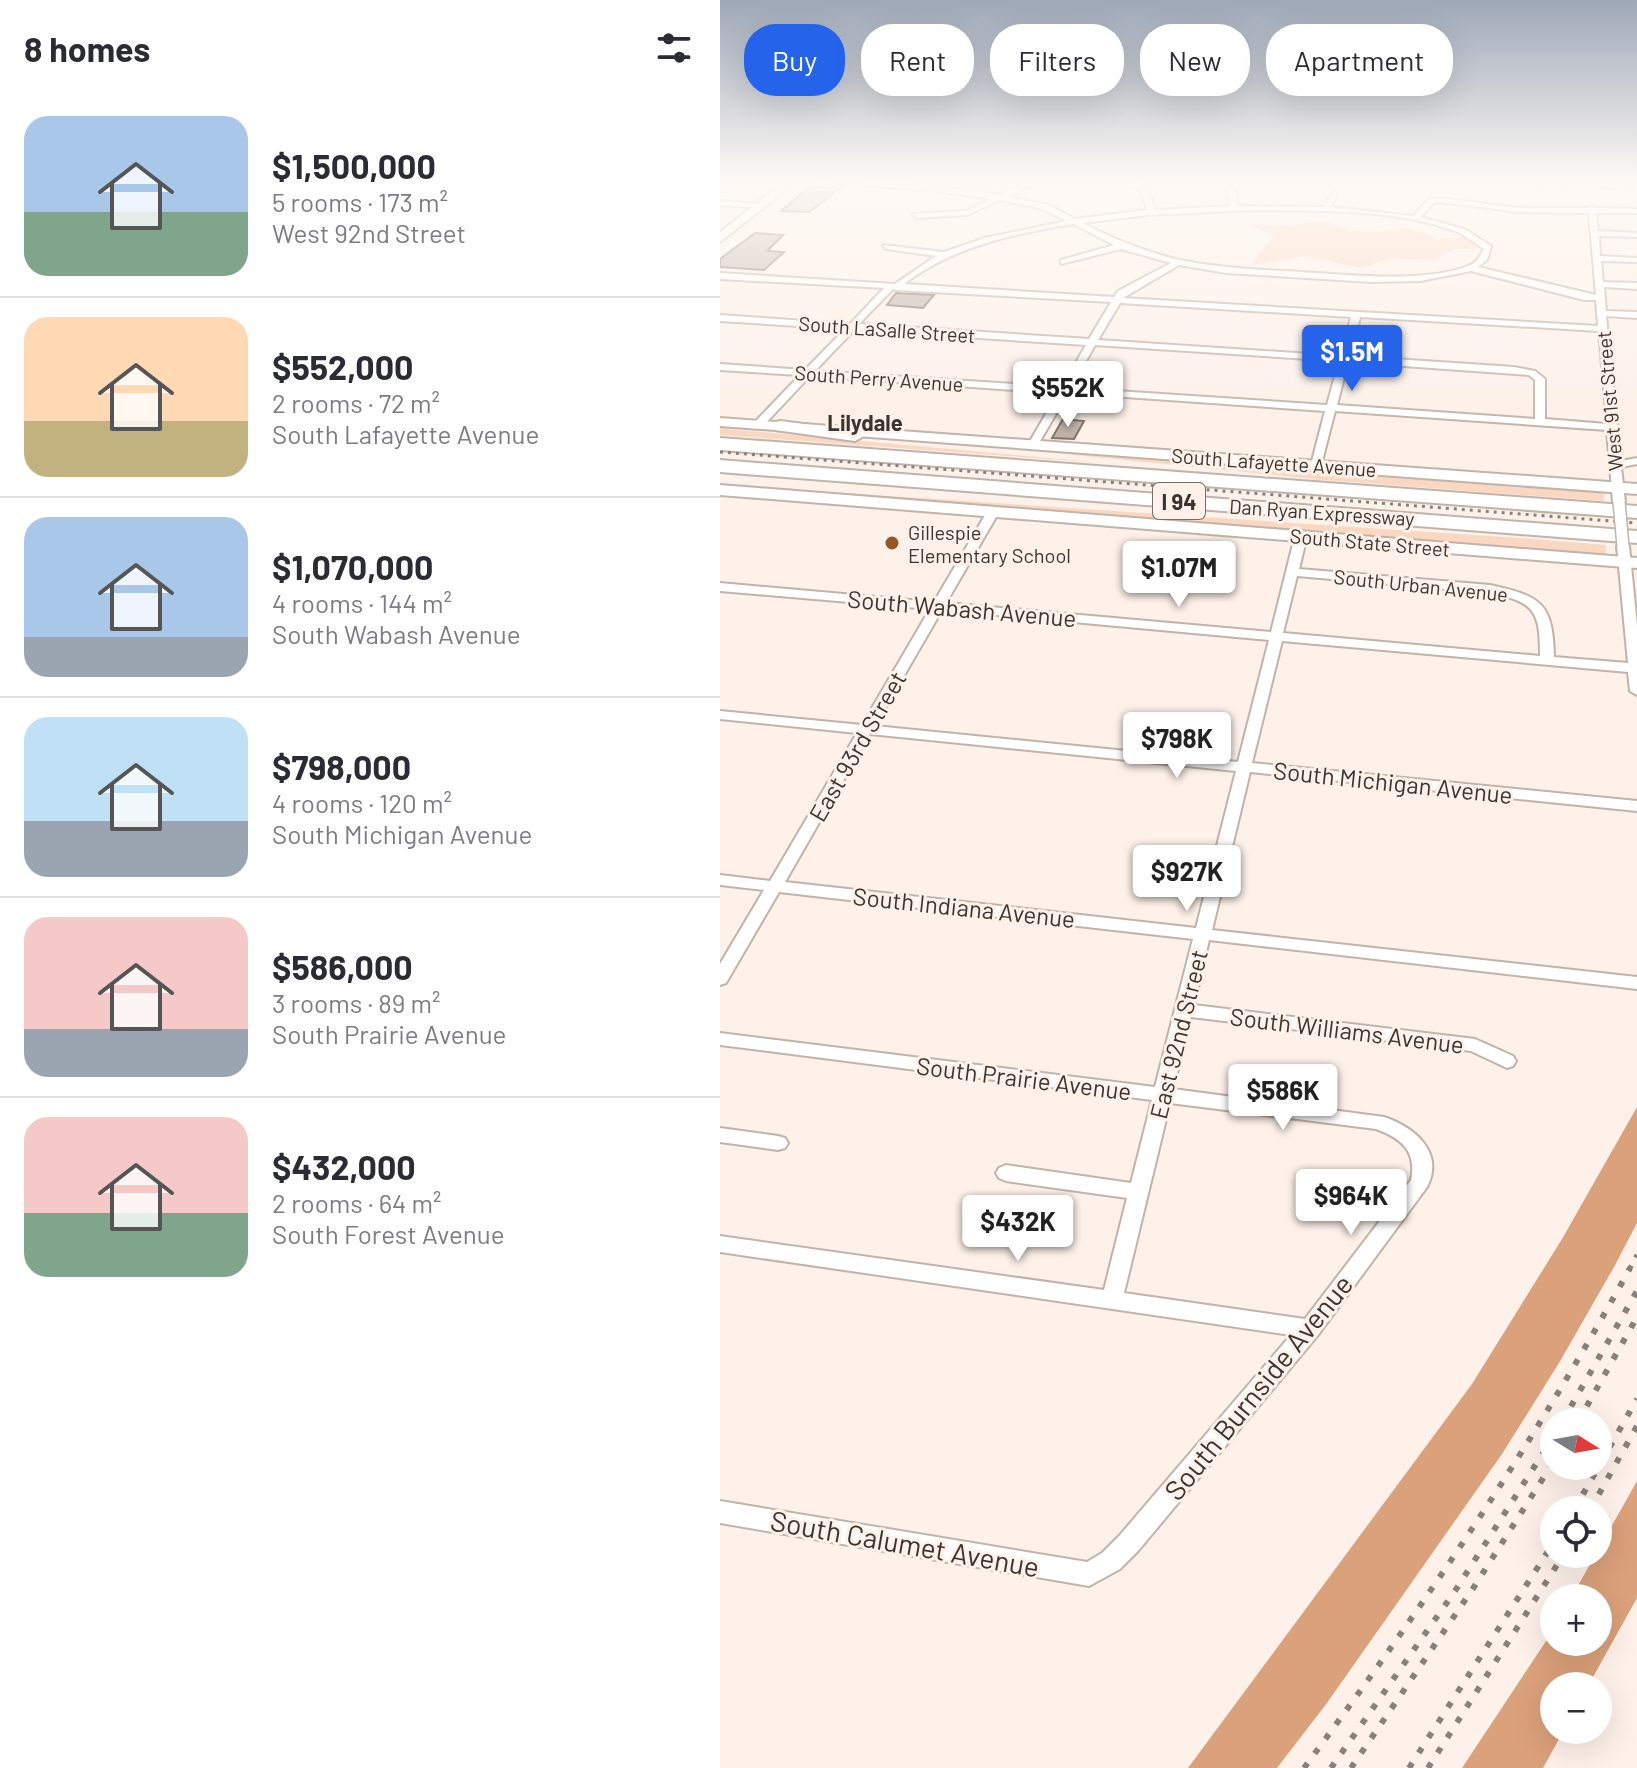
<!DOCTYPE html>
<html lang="en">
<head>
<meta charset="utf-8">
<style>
	body { margin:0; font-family:Barlow,sans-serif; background:#f2f2f3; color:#2b2b33; height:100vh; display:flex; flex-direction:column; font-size:30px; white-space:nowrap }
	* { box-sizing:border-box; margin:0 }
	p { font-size:26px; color:#7c7c81 }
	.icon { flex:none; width:44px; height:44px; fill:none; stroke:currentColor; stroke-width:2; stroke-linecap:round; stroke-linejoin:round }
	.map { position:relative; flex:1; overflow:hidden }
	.details { display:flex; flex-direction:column; background:#fff; width:720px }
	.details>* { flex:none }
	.banner { position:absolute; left:24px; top:24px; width:760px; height:72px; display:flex; gap:16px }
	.needle { width:52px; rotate:101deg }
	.controls { position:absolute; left:820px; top:1408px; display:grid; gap:16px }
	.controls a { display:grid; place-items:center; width:72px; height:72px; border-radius:50%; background:#fff; box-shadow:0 8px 32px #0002; font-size:40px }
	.price { position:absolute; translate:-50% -68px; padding:0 18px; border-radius:8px; background:#fff; color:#222; font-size:26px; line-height:52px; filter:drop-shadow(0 2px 4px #0008) }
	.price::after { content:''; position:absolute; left:50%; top:48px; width:24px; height:18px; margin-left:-12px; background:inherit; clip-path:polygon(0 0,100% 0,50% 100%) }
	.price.on { background:#2563eb; color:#fff }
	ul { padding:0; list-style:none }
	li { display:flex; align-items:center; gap:24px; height:200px; padding:0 24px }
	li+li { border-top:2px solid #e1e1e2 }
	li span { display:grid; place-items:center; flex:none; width:224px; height:160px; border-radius:24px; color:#555 }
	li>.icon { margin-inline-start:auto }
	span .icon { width:96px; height:96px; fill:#fffc; stroke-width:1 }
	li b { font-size:34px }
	h2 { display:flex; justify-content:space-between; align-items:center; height:96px; padding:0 24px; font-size:34px }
	.chip { padding:0 28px; border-radius:32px; background:#fff; box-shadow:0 8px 32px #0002; font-size:28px; line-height:72px }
	.chip.on { background:#2563eb; color:#fff }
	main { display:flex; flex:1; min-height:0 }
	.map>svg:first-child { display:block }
</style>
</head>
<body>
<main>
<section class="details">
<h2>8 homes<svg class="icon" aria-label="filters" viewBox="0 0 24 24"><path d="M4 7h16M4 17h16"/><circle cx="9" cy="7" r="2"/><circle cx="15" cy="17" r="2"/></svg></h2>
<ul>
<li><span style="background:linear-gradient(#a9c7e8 60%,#7fa58c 0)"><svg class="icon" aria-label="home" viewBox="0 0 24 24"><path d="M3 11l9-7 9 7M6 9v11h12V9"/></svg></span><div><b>$1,500,000</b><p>5 rooms · 173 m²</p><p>West 92nd Street</p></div></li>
<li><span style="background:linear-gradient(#ffd9b3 65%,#c2b280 0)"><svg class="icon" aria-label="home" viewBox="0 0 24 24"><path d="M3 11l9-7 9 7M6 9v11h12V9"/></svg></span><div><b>$552,000</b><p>2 rooms · 72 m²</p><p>South Lafayette Avenue</p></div></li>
<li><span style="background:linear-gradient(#a9c7e8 75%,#9aa5b1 0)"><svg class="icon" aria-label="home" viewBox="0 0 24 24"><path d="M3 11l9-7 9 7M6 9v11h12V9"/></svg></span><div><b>$1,070,000</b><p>4 rooms · 144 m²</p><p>South Wabash Avenue</p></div></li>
<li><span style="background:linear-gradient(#bfe0f5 65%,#9aa5b1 0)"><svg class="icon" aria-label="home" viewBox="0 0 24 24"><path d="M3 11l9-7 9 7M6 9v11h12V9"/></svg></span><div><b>$798,000</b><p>4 rooms · 120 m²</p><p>South Michigan Avenue</p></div></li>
<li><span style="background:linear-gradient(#f6c9c9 70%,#9aa5b1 0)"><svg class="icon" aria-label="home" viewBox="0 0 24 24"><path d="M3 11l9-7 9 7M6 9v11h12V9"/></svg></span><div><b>$586,000</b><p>3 rooms · 89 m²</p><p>South Prairie Avenue</p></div></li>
<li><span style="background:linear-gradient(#f6c9c9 60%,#7fa58c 0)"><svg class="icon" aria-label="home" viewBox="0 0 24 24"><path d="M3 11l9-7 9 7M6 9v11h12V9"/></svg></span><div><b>$432,000</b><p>2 rooms · 64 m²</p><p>South Forest Avenue</p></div></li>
</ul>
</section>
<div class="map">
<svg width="917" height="1768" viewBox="0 0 917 1768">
	<rect width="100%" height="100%" fill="#fdf1e9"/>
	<path fill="#fad7c1" d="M 604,221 L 633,231 L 653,232 L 689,228 L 720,239 L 749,237 L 757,249 L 734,249 L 715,260 L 672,258 L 639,268 L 586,256 L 531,265 L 554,235 L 527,225 L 560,226 Z
		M 0,426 L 9,429 L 383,463 L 0,435 Z
		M 265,446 L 883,491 L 884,501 L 604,480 Z
		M 20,486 L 814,539 L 886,545 L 886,557 Z"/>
	<path fill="#dba17a" d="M 917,1107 L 917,1223 L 894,1267 L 839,1363 L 782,1454 L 607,1703 L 557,1768 L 468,1768 L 752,1384 L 842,1239 Z
		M 917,1481 L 917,1598 L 868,1686 L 834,1686 L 834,1730 L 844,1730 L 823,1768 L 742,1768 L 834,1629 L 834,1642 L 878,1642 L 878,1598 L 851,1598 Z"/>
	<path fill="#c1b3aa" stroke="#81746b" stroke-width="2" d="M 89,187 L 120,188 L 89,212 L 61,211 Z
		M 35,233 L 63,235 L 47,251 L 64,252 L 44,270 L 0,267 L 0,259 Z
		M 176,293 L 214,295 L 203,308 L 167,305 Z
		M 343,419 L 364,421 L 354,439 L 332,438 Z"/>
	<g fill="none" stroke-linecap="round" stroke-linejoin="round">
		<defs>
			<path id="minor" d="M 96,182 L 211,186 L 278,195 L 306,182 L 316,182 L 287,197 L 329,205 L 355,219 L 427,210 L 421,190 L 400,182 L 411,182 L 427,187 L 435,210 L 511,206 L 507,190 L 511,188 L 515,190 L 518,206 L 604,207 L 613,192 L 617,194 L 611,207 L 693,216 L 709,199 L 720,198 L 799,208 L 868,208 L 872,206 L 876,208 L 917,209 L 917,213 L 876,213 L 878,231 L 917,233 L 917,237 L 879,236 L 880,256 L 917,258 L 917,262 L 881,261 L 883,282 L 917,283 L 917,289 L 884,287 L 886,311 L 917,312 L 917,318 L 886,316 L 901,461 L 917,458 L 917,464 L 901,467 L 905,502 L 899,505 L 893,502 L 887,430 L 615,411 L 601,465 L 596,468 L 591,465 L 605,411 L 348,393 L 319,443 L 314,446 L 309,443 L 338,393 L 90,376 L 42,427 L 34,427 L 34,423 L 80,375 L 0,370 L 0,364 L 85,370 L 125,329 L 0,321 L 0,315 L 130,324 L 164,288 L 0,279 L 0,273 L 175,284 L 216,256 L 166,249 L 163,245 L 224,252 L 265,238 L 346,221 L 323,209 L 280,200 L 247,215 L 196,218 L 193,214 L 246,211 L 271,199 L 211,190 ZM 720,202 L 799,212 L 869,213 L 876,295 L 758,267 L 767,260 L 771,246 L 744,229 L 700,217 L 714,203 ZM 531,210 C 595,211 676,208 737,232 C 746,236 755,243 764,249 C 760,257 756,263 748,266 C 703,283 630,275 582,272 C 541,270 500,268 460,260 C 425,252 394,239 362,223 L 428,215 ZM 353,224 L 394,245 L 341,260 L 341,264 L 401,249 L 451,263 L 398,291 L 394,297 L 184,284 C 234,246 293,234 353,224 ZM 459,265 L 506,273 L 651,282 L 700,281 L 751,271 L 864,300 L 876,300 L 878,326 L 403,298 ZM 173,289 L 176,290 L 391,302 L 369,339 L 139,324 ZM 400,303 L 631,317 L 620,356 L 378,340 ZM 640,317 L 879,331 L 887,424 L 825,419 L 825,379 L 815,371 L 794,367 L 630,356 ZM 134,330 L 366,345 L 342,387 L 95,371 ZM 375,345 L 619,361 L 607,405 L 351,388 ZM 628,362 L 809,375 L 815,380 L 815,419 L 617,405 Z
				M 0,201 L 41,204 L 45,206 L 41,208 L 0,205 Z
				M 273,509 L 279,512 L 226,603 L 551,632 L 575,536 L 581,532 L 587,536 L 579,569 L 770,585 C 821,596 833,603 834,657 L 908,663 L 897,546 L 903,542 L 909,546 L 917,625 L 917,695 L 910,691 L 908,672 L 562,641 L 532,763 L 917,801 L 917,811 L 530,772 L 492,930 L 917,977 L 917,989 L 489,940 L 474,1005 L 755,1039 L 793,1056 L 796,1061 L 793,1066 L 787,1068 L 751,1051 L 471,1017 L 453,1089 L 664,1117 C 694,1127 725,1152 707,1187 L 598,1335 L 418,1551 L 400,1569 L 369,1586 L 0,1523 L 0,1501 L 367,1562 L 382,1553 L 400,1535 L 571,1335 L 0,1252 L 0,1236 L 384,1290 L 407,1198 L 286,1181 L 279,1178 L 276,1173 L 279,1168 L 286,1165 L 411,1183 L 432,1100 L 0,1045 L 0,1033 L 435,1087 L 473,939 L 59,892 L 6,983 L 0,985 L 0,964 L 44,890 L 0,885 L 0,875 L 50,881 L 137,733 L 0,719 L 0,711 L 142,725 L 210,609 L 0,591 L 0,583 L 214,602 L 267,512 ZM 577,576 L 770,593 C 815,602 820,611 820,656 L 563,633 ZM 222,610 L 549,640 L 518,762 L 155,726 ZM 150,734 L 516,771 L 476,928 L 65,882 ZM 450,1103 L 656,1129 C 681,1138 697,1151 691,1180 L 585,1319 L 404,1293 Z
				M 0,1128 L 58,1136 L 65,1138 L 68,1143 L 65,1148 L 58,1150 L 0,1142 Z"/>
			<path id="secondary" d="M 0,418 L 917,484 L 917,494 L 0,426 Z
				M 0,485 L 917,558 L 917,568 L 0,495 Z"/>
			<path id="primary" d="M 64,182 L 76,182 L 0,242 L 0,232 Z"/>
			<path id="motorway" d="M 61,421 L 135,431 L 144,436 L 135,441 L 55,430 L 52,426 L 55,422 Z
				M 0,438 L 917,506 L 917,518 L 0,450 Z
				M 0,460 L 917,531 L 917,543 L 0,472 Z"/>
		</defs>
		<use href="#minor" stroke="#c1b3a9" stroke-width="4"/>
		<use href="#secondary" stroke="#c1b3a9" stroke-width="4"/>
		<use href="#primary" stroke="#c1b3a9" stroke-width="4"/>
		<use href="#motorway" stroke="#c1b3a9" stroke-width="4"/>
		<use href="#minor" fill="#fff" fill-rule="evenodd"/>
		<use href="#secondary" fill="#fff" fill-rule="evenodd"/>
		<use href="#primary" fill="#fff" fill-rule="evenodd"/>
		<use href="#motorway" fill="#fff" fill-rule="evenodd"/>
		<path stroke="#88807b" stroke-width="2" stroke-dasharray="2 4" stroke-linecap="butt" d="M 750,182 L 917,190"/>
		<path stroke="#88807b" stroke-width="3" stroke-dasharray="3 5" stroke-linecap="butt" d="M 0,452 L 917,523"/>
		<path stroke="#88807b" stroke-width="5" stroke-dasharray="5 9" stroke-linecap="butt" d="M 909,1270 L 917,1255"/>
		<path stroke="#88807b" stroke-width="6" stroke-dasharray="6 12" stroke-linecap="butt" d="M 842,1422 L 917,1291
			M 858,1422 L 917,1317
			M 854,1510 L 917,1399
			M 870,1510 L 917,1426
			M 584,1768 C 703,1607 814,1443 910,1268
			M 611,1768 L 735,1591 L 834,1436
			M 631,1768 L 754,1587 L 834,1461
			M 689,1768 L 834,1542
			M 708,1768 L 844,1554"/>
		<defs>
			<path id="minor-bridge" d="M 899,502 L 903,546"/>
		</defs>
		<use href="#minor-bridge" stroke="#c1b3a9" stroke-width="14" stroke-linecap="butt"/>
		<use href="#minor-bridge" stroke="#fff" stroke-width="11"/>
	</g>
	<linearGradient id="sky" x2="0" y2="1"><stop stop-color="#9ea8b8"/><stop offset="0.42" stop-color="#fef9f5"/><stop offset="1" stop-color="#fef9f5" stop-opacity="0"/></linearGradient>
	<rect width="917" height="430" fill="url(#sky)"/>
	<circle fill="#975622" stroke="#fdf1e9" stroke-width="3" cx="172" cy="543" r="8"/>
	<g text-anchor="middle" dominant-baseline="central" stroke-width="6" stroke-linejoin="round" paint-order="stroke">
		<g font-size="20" fill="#3a3531" stroke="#fdf1e9">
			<text transform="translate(167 329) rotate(4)">South LaSalle Street</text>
			<text transform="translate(159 378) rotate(4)">South Perry Avenue</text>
			<text transform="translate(889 401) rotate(-95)">West 91st Street</text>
			<text transform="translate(554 462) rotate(4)">South Lafayette Avenue</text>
			<text transform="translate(602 512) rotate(4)">Dan Ryan Expressway</text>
			<text transform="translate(650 542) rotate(5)">South State Street</text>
			<text transform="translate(701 585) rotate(6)">South Urban Avenue</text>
		</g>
		<g font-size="20" fill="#3a3531" stroke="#fdf1e9" text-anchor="start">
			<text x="188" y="532">Gillespie<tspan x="188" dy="23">Elementary School</tspan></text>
		</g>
		<g font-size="22" font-weight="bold" fill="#3a3531" stroke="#fdf1e9">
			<text x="145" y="422">Lilydale</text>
		</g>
		<rect fill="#fdf1e9" stroke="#746d68" stroke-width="2" x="433" y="483" width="52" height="36" rx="6"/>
		<g font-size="22" font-weight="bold" fill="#3a3531">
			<text x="459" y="501">I 94</text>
		</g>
		<g font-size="24" fill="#3a3531" stroke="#fdf1e9">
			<text transform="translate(242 608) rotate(5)">South Wabash Avenue</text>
			<text transform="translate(137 746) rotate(-60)">East 93rd Street</text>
			<text transform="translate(673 782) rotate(6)">South Michigan Avenue</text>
			<text transform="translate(244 907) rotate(6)">South Indiana Avenue</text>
			<text transform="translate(627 1030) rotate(7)">South Williams Avenue</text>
			<text transform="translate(458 1034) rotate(-76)">East 92nd Street</text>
			<text transform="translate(304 1078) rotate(7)">South Prairie Avenue</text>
		</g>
		<g font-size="28" fill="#3a3531" stroke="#fdf1e9">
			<text transform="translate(538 1387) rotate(-51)">South Burnside Avenue</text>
			<text transform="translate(185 1543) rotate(10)">South Calumet Avenue</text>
		</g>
	</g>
</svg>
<div class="controls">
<a><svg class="needle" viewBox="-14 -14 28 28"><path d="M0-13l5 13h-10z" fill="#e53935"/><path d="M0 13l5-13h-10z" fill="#7c7c81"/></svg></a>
<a><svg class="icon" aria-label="locate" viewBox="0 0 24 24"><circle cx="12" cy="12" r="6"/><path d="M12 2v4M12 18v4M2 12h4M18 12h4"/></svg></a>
<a>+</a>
<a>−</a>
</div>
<b class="price on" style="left:632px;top:393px">$1.5M</b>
<b class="price" style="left:348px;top:429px">$552K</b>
<b class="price" style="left:459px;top:609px">$1.07M</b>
<b class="price" style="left:457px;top:780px">$798K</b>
<b class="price" style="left:467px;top:913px">$927K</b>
<b class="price" style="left:563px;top:1132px">$586K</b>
<b class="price" style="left:631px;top:1237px">$964K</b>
<b class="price" style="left:298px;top:1263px">$432K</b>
<div class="banner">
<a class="chip on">Buy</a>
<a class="chip">Rent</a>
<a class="chip">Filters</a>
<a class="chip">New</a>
<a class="chip">Apartment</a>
</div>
</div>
</main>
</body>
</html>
